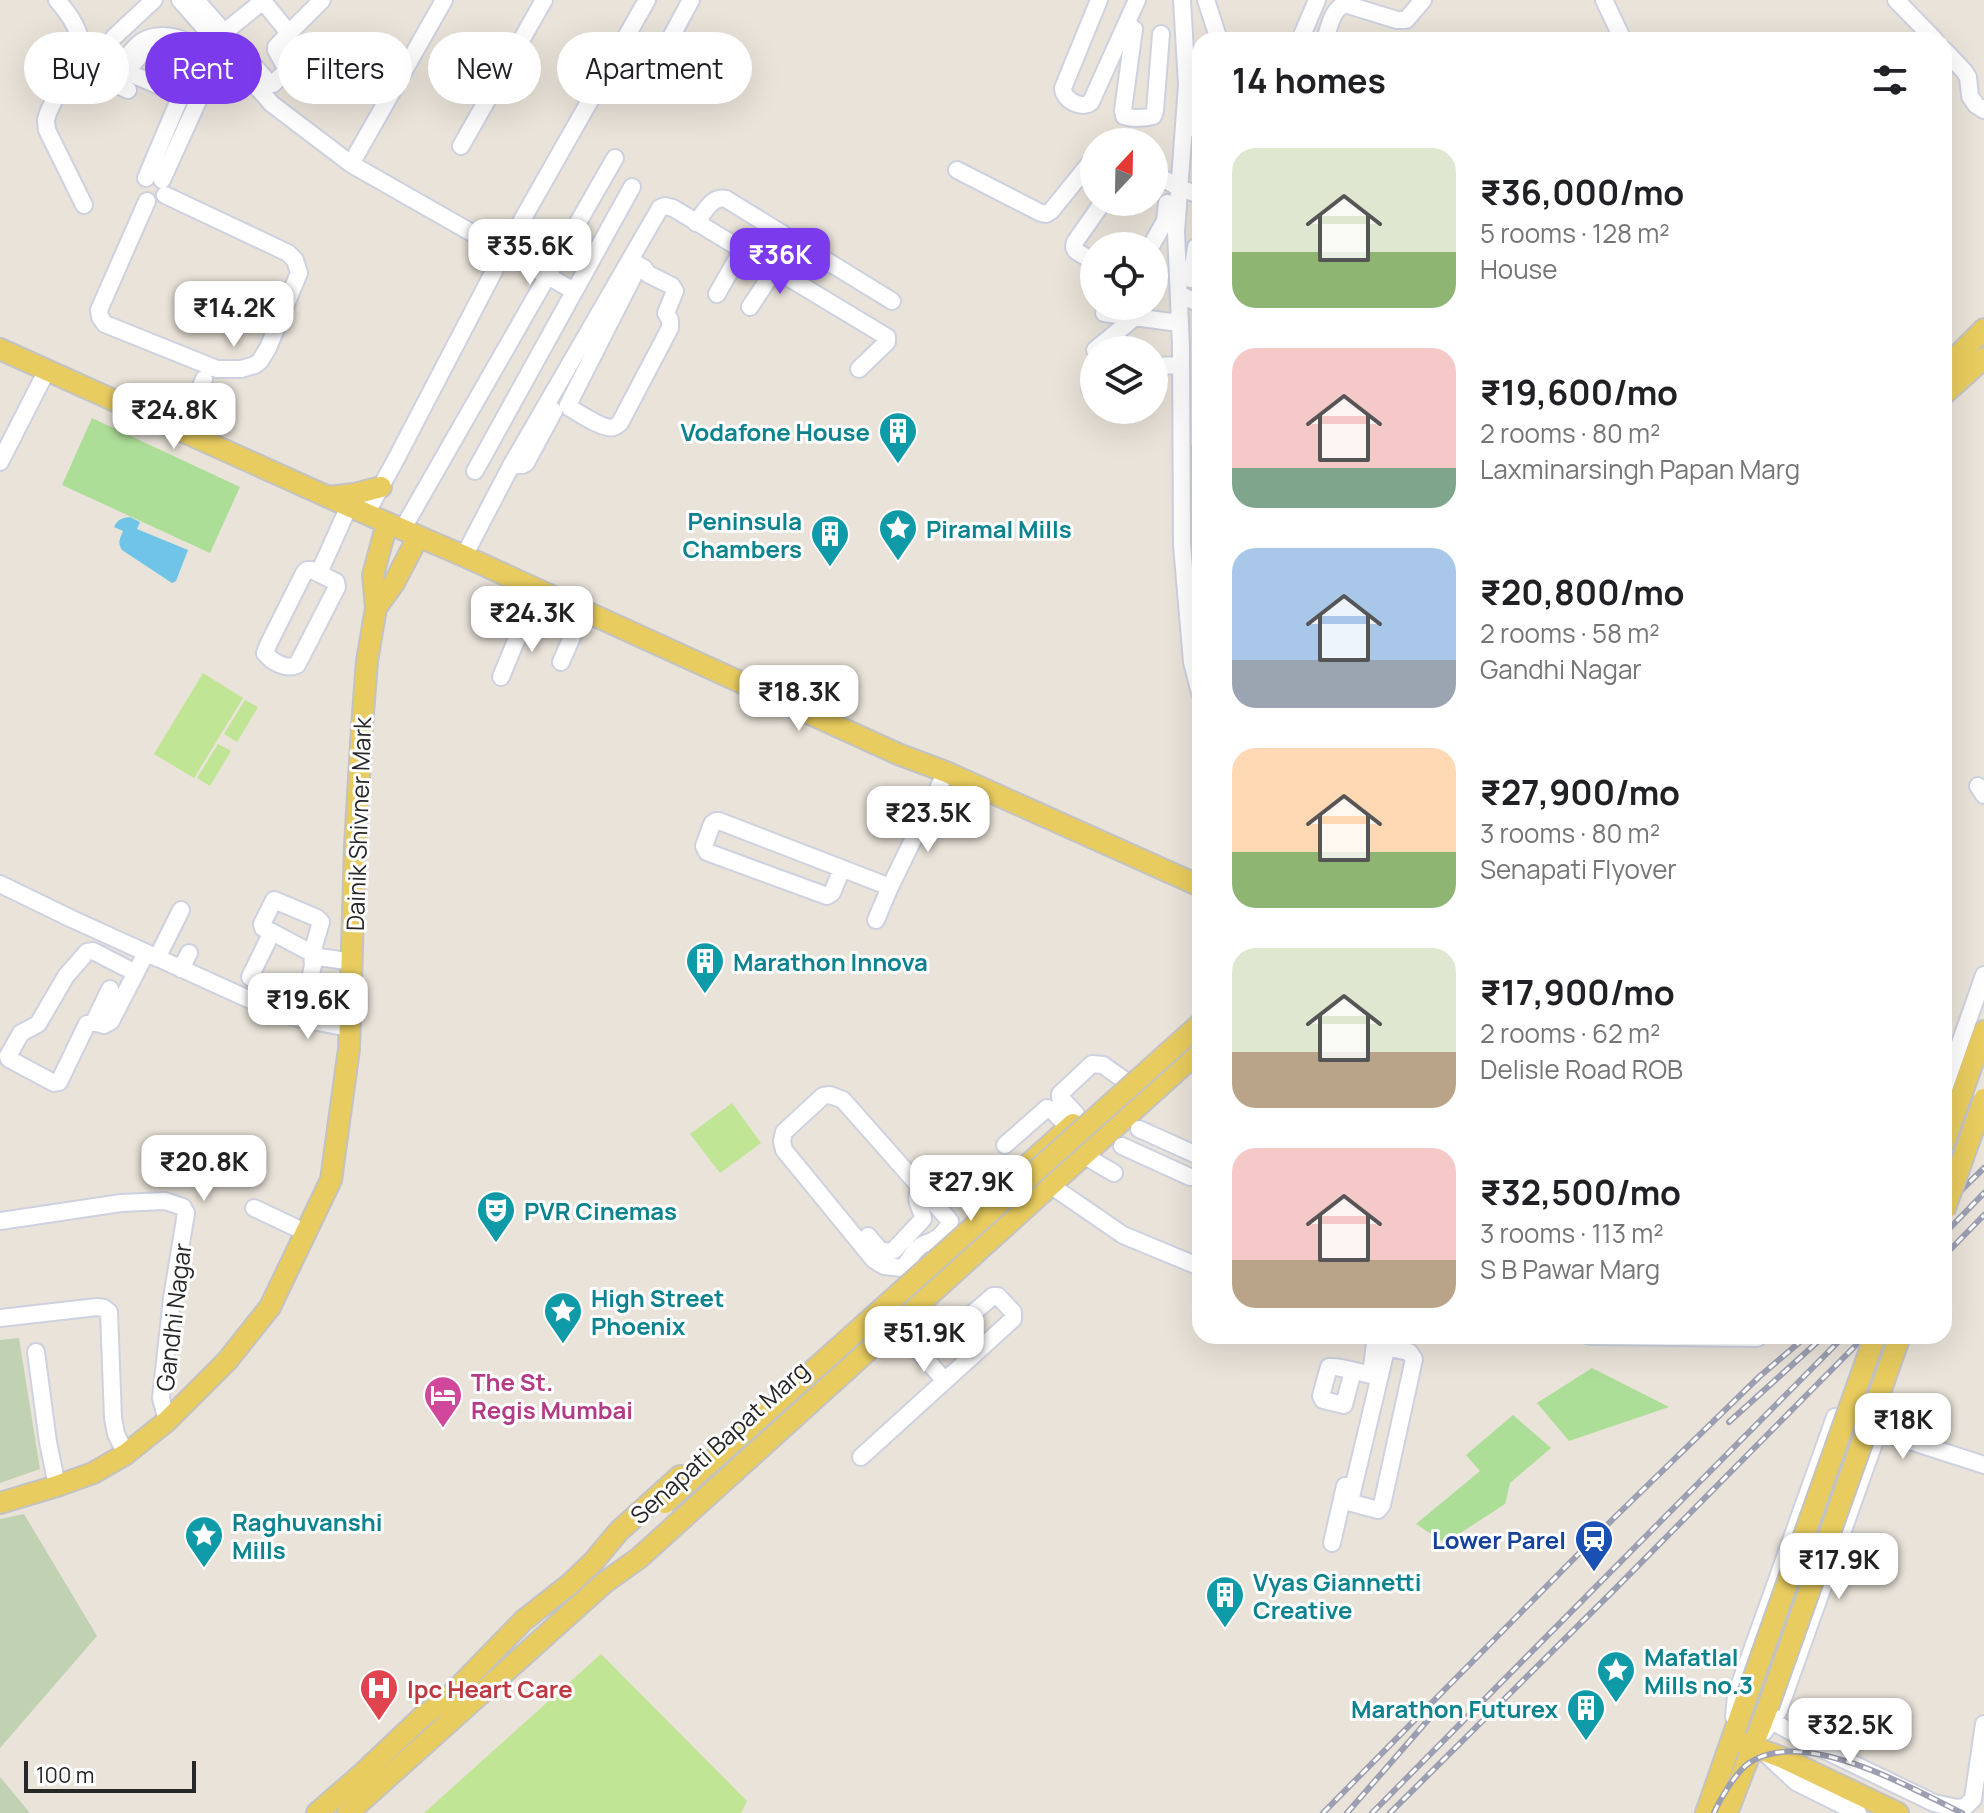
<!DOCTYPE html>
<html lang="en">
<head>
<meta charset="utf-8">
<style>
	body { margin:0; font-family:Manrope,sans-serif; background:#f2f2f2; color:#202124; height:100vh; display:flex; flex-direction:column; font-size:30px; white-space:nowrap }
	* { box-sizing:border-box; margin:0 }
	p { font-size:26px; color:#757577 }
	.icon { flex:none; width:44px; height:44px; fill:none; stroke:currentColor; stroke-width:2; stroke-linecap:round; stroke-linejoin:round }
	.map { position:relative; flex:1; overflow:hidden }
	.details { position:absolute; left:1192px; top:32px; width:760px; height:1312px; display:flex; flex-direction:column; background:#fff; border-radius:24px; box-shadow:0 8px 32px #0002 }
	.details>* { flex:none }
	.guide { position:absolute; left:24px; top:32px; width:760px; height:72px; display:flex; gap:16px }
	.needle { width:52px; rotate:22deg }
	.controls { position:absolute; left:1080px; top:128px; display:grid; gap:16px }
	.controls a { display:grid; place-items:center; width:88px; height:88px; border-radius:50%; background:#fff; box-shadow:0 8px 32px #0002; font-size:40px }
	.scale { position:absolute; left:24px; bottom:20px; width:172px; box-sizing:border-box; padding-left:8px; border:4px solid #272727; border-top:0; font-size:22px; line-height:28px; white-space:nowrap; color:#272727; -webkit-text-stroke:6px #fff; paint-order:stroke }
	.price { position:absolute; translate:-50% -68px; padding:0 18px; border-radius:16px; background:#fff; color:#222; font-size:26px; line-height:52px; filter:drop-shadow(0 2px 4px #0008) }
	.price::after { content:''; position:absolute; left:50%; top:48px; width:24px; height:18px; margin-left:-12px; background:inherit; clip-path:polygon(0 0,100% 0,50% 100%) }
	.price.active { background:#7c3aed; color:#fff }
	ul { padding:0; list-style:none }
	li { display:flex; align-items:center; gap:24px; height:200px; padding:0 40px }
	li span { display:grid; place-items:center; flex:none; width:224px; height:160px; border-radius:24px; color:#555 }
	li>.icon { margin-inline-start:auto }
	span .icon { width:96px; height:96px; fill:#fffc; stroke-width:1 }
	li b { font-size:34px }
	h2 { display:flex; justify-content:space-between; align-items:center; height:96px; padding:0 40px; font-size:34px }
	.chip { padding:0 28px; border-radius:36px; background:#fff; box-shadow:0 8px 32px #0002; font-size:28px; line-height:72px }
	.chip.active { background:#7c3aed; color:#fff }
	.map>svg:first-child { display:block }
</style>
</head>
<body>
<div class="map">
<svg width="1984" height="1813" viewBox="0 0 1984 1813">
	<rect width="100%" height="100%" fill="#e9e3d9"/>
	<path fill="#adde98" d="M 92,418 L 240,487 L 210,553 L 62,485 Z
		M 1188,443 L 1200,450 L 1200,672 L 1189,611 Z
		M 1592,1368 L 1669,1407 L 1569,1441 L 1537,1403 Z
		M 1513,1415 L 1551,1448 L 1510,1483 L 1505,1504 L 1445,1543 L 1416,1524 L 1480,1471 L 1466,1455 Z"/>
	<path fill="#c0d2b1" d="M 19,1338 L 40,1469 L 0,1483 L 0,1340 Z
		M 24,1514 L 97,1636 L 0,1748 L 0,1519 Z
		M 0,1777 L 30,1813 L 0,1813 Z"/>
	<path fill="#c0e594" d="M 203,673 L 243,698 L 194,778 L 154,754 Z
		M 245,700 L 258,707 L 237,742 L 224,734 Z
		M 218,744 L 231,751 L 210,786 L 197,778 Z
		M 732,1103 L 761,1143 L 720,1173 L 690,1134 Z
		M 601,1654 L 747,1801 L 741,1813 L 424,1813 Z"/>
	<path fill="#70c4e7" d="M 130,517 L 140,522 L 137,529 L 188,550 L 176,581 L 172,583 L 122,550 C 117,542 120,539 123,531 L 114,527 C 118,519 122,518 130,517 Z"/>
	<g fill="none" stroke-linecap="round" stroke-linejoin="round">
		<defs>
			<path id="minor" d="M 57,0 C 68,13 77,25 81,42 L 48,113 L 46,120 L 47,130 L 84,205
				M 180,0 L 272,104 L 351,164 L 574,291
				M 196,0 L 270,84 L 273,84 L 287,70 L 276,50 L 276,47 L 289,33
				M 262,0 L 289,33 L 322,0
				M 1099,0 L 1063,88 C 1063,100 1082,110 1091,102 L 1137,0
				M 1182,0 L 1187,85 L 1176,232 L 1181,346 L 1182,545 L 1192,662 L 1200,693
				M 1206,0 L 1219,40
				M 1604,0 L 1623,40
				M 1896,0 L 1935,40
				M 1134,29 L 1123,110 L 1124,116 C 1132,119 1145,118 1153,116 L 1155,111 L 1161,34
				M 222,34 L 263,1
				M 114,37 L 154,0
				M 670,39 L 691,0
				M 1300,40 L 1317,0
				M 1325,40 C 1329,28 1332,9 1345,4 L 1397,20 L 1406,20 L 1423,0
				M 81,42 L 120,58 L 126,58 C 130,53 135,47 140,43 C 159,29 193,37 204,59 C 206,65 207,72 208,79 L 162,180
				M 1944,50 L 1964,71 L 1968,77 L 1970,96 L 1976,105 L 1984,110
				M 100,61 L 122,70 L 129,70 C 132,66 134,62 137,59 C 155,39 186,51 190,74 L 146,178
				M 72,64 L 128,90
				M 122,70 L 162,87
				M 1184,125 L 1200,130
				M 461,146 L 544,0
				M 351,164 L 444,0
				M 957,170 L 1041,213 L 1046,214 L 1051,211 L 1094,158
				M 1154,173 L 1179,188 L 1200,195
				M 147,201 L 99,310 L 100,317 L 105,324 L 217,369 L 241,369 L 255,365 L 260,361 L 268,348 L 299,273 L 295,260 L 288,253 L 165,195
				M 696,223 C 704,213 712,195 726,199 L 892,301
				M 1151,246 L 1165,221 L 1167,203
				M 1094,262 L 1076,251 L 1074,247 L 1075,242 L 1103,202
				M 625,273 L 629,265 L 633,263 L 644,268 L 648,274 L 672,286 L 675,291 L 666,313 L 670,320 L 670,328 L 620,423 C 618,424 617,426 614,427 C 605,431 579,413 570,408 L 568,405 L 639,265
				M 1191,279 L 1196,247
				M 717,294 L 742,250
				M 1179,294 L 1200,304
				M 750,307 L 775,269
				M 1104,313 L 1179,323
				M 1095,350 L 1135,317
				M 1154,366 L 1181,365
				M 1090,389 L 1094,393
				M 182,430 L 204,379
				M 0,462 L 47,370
				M 512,464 L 522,465 L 526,463 L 554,411
				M 475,471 L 632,187
				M 366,514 L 395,461 L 505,250 L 647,0
				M 402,530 L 615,158
				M 464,556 L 512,464 L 660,208 L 665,206 L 673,208 L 887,337 L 887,342 L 859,369
				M 307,570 L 312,570 L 336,582 L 337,587 L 297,665 C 286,670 272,662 265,653 L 268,645 L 304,573 Z
				M 319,573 L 349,506
				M 561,662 L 583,612
				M 501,677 L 537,590
				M 1978,786 L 1984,795
				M 842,869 L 832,893 L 827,896 L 707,852 L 704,846 L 712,824 L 716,821 L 719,821 L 890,887
				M 0,884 L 72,919 L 277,1012 L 302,1019 L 349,1028
				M 876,920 L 890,887 L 946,772
				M 272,932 L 263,928 L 262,924 L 274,900 L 317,918 L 321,922 L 312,953 L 313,965 L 302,1019
				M 157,958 L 181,910
				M 126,968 L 93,951 L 87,952 L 66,976 L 38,1024 L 21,1033 L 8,1056 L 9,1059 L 54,1083 L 59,1082 L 87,1024 L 94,1022 L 104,1025 L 111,1021 L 146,953
				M 181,969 L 189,953
				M 254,1001 L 260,984 L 250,977 L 272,932 L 319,957 L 353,962
				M 94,1022 L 110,989
				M 1944,1089 L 1984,975
				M 830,1095 L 843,1100 L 950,1221 C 948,1228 940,1238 932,1241 C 925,1244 922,1243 915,1251 C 910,1257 908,1262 903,1268 L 884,1266 L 874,1260 L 784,1150 L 782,1141 L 784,1132 L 823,1096 Z
				M 1076,1114 L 1060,1097 L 1060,1094 L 1092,1064 L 1103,1065 L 1124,1080
				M 1139,1129 L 1199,1156
				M 1005,1145 L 1047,1108 L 1051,1109 L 1069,1128
				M 1122,1146 L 1190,1177
				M 1083,1155 L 1114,1173
				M 1043,1180 L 1123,1235 L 1200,1267
				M 254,1208 L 307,1233
				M 0,1221 L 121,1203 L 165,1201 L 183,1207 L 186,1213 L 172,1298 L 161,1398 L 167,1421
				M 868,1236 L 880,1250 L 890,1252 L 894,1250 L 923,1219 C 922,1206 911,1200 922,1188
				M 0,1318 L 97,1307 L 104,1308 L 109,1312 L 113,1418 L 116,1434 L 126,1454
				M 896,1325 L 945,1381
				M 1589,1336 L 1757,1338 L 1760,1336
				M 36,1352 L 48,1442 L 57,1486
				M 1353,1371 L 1344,1405 L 1323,1400 L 1321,1396 L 1329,1367 C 1342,1366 1357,1372 1371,1375
				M 1371,1374 L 1376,1336
				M 861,1457 L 1013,1319 L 1013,1312 L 998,1296 L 993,1296 L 923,1356
				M 1343,1494 L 1351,1497 L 1352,1503 L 1378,1510 L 1382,1505 L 1414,1359 L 1409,1352 L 1390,1348 L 1386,1350 L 1351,1497
				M 1332,1543 L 1345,1486
				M 1734,1717 L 1736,1695 L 1835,1417 L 1984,1465
				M 1772,1721 L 1820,1748 L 1934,1803 L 1957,1808 L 1965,1807 L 1973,1799 L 1984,1724
				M 1764,1732 L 1779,1710 L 1878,1432
				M 1768,1756 L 1796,1782 L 1858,1813"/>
			<path id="major" d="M 0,349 L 346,505 L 464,556 L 898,754 L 946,772 L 1200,886
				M 1944,369 L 1984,329
				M 1944,394 L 1984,358
				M 328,497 L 354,494 L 381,487
				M 376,608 L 394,583 L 418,537
				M 1944,1143 L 1984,1031
				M 990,1199 L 1073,1124
				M 0,1503 L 57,1486 L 93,1473 L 126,1454 L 167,1421 L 227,1361 L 270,1307 L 331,1180 L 349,1049 L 355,846 L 362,727 L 367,661 L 376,608 L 373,575 L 387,523
				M 1732,1739 L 1783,1758 L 1898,1813
				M 317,1813 L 363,1773 L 422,1717 L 448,1698 L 524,1620 L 570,1584 L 593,1562 L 619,1531 L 680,1476
				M 348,1813 L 604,1583 L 639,1558 L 1200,1050
				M 1706,1813 L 1746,1699
				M 1727,1813 L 1768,1707"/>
		</defs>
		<use href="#minor" stroke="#ced1e0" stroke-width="20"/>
		<use href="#major" stroke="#c3c3c3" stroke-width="24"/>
		<use href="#minor" stroke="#fff" stroke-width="16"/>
		<use href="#major" stroke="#e8cc5f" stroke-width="20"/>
		<defs>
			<path id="rail" d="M 1944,1207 L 1984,1168
				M 1944,1234 L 1984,1193
				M 1944,1256 L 1984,1215
				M 1729,1422 L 1824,1336
				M 1323,1813 L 1613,1519 L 1760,1376 L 1807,1336
				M 1347,1813 L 1428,1720
				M 1372,1813 L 1844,1336
				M 1390,1813 L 1616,1588 L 1865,1336
				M 1714,1813 C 1720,1799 1736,1772 1749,1763 C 1803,1726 1911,1788 1962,1813"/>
		</defs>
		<use href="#rail" stroke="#9c9fb1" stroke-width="6"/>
		<use href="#rail" stroke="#fff" stroke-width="3" stroke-dasharray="9" stroke-linecap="butt"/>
		<defs>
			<path id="major-bridge" d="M 1944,1211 L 1984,1099
				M 665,1503 L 1200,1024
				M 1746,1699 L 1875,1336
				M 1768,1707 L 1900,1336"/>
		</defs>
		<use href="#major-bridge" stroke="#c3c3c3" stroke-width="24" stroke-linecap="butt"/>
		<use href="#major-bridge" stroke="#e8cc5f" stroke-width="20"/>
	</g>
	<defs>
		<symbol id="building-pin" viewBox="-11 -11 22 30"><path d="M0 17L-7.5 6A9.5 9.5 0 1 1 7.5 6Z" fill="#0f9aa8" stroke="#fff"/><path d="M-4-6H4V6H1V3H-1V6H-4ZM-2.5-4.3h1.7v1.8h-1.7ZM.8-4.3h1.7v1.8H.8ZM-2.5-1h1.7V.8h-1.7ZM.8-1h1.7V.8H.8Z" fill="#fff"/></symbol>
		<symbol id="sight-pin" viewBox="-11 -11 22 30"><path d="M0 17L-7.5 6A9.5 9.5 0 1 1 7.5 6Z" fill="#0f9aa8" stroke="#fff"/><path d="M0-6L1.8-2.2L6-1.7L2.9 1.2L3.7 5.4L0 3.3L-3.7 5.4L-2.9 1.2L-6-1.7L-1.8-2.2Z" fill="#fff"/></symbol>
		<symbol id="theatre-pin" viewBox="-11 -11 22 30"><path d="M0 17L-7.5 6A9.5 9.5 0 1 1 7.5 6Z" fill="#0f9aa8" stroke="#fff"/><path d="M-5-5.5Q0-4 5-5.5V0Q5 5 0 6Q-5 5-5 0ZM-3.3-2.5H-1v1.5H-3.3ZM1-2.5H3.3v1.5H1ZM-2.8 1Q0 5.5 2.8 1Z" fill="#fff"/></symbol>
		<symbol id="hotel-pin" viewBox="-11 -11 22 30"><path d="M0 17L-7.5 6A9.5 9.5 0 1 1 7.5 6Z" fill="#d1479c" stroke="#fff"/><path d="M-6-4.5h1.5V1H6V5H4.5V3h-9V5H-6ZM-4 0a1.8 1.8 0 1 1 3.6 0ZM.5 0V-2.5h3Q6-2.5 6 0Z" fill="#fff"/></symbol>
		<symbol id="station-pin" viewBox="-11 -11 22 30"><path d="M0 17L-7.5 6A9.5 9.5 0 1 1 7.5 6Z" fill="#1a4fb4" stroke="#fff"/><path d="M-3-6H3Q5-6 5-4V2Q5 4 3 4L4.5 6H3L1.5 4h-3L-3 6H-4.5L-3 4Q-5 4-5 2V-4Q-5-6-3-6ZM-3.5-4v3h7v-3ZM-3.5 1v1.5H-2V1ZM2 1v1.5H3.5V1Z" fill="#fff"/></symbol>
		<symbol id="hospital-pin" viewBox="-11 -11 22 30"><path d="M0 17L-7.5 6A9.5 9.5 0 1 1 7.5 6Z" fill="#e0444e" stroke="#fff"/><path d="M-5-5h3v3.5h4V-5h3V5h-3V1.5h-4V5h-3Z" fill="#fff"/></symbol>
	</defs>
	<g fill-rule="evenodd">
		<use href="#building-pin" x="876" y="409" width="44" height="60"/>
		<use href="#sight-pin" x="876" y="506" width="44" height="60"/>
		<use href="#building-pin" x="808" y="512" width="44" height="60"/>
		<use href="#building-pin" x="683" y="939" width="44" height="60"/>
		<use href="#theatre-pin" x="474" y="1188" width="44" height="60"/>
		<use href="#sight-pin" x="541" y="1289" width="44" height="60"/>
		<use href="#hotel-pin" x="421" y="1373" width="44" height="60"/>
		<use href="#sight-pin" x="182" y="1513" width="44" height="60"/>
		<use href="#station-pin" x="1572" y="1517" width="44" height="60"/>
		<use href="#building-pin" x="1203" y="1573" width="44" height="60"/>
		<use href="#sight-pin" x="1594" y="1648" width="44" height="60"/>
		<use href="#hospital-pin" x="357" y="1666" width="44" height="60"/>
		<use href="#building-pin" x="1564" y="1686" width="44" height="60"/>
	</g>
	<g text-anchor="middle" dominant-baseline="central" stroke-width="6" stroke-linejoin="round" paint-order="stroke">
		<g font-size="24" font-weight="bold" fill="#0d838f" stroke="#fff" text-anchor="start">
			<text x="870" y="431" text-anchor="end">Vodafone House</text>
			<text x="802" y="520" text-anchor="end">Peninsula<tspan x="802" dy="28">Chambers</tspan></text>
			<text x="926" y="528">Piramal Mills</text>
			<text x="733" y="961">Marathon Innova</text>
			<text x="524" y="1210">PVR Cinemas</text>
			<text x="591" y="1297">High Street<tspan x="591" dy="28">Phoenix</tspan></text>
			<text x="232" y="1521">Raghuvanshi<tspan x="232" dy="28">Mills</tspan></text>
			<text x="1253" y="1581">Vyas Giannetti<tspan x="1253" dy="28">Creative</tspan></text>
			<text x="1644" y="1656">Mafatlal<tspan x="1644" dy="28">Mills no.3</tspan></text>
			<text x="1558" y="1708" text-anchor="end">Marathon Futurex</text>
		</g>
		<g font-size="24" fill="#272727" stroke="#fff">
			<text transform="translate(358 824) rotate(-88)">Dainik Shivner Mark</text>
			<text transform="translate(173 1317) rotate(-83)">Gandhi Nagar</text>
			<text transform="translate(719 1442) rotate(-42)">Senapati Bapat Marg</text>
		</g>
		<g font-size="24" font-weight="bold" fill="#b23c85" stroke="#fff" text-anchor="start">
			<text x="471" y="1381">The St.<tspan x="471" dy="28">Regis Mumbai</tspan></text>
		</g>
		<g font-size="24" font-weight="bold" fill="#164399" stroke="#fff" text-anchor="end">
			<text x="1566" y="1539">Lower Parel</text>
		</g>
		<g font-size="24" font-weight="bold" fill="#be3a42" stroke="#fff" text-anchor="start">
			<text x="407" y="1688">Ipc Heart Care</text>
		</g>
	</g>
</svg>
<div class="controls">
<a><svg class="needle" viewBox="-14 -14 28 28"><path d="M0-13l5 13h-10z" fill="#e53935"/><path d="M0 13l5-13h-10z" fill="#757577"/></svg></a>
<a><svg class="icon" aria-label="locate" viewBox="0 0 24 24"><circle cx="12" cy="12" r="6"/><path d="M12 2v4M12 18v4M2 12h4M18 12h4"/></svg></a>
<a><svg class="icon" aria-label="layers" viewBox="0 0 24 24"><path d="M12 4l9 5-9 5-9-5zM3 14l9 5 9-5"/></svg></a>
</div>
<div class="scale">100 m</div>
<b class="price" style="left:530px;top:287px">₹35.6K</b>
<b class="price active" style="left:780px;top:296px">₹36K</b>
<b class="price" style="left:234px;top:349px">₹14.2K</b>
<b class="price" style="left:174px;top:451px">₹24.8K</b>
<b class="price" style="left:532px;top:654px">₹24.3K</b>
<b class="price" style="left:799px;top:733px">₹18.3K</b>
<b class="price" style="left:928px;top:854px">₹23.5K</b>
<b class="price" style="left:308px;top:1041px">₹19.6K</b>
<b class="price" style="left:204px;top:1203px">₹20.8K</b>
<b class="price" style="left:971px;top:1223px">₹27.9K</b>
<b class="price" style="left:924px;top:1374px">₹51.9K</b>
<b class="price" style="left:1903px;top:1461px">₹18K</b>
<b class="price" style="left:1839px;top:1601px">₹17.9K</b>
<b class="price" style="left:1850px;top:1766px">₹32.5K</b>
<div class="guide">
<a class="chip">Buy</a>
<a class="chip active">Rent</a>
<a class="chip">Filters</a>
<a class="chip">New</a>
<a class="chip">Apartment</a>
</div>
<section class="details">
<h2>14 homes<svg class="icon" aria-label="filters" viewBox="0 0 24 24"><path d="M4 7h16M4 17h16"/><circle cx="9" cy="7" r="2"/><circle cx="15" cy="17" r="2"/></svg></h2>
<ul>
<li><span style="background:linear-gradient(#dfe7d0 65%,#8fb573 0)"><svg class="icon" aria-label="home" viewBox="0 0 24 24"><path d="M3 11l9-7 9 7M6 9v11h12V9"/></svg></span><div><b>₹36,000/mo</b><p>5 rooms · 128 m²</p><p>House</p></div></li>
<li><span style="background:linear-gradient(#f6c9c9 75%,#7fa58c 0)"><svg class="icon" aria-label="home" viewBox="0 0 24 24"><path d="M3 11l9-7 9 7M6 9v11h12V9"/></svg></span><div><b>₹19,600/mo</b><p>2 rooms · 80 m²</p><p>Laxminarsingh Papan Marg</p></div></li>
<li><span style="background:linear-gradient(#a9c7e8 70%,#9aa5b1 0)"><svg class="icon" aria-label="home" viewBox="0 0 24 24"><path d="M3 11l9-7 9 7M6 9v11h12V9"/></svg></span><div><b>₹20,800/mo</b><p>2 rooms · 58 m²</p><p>Gandhi Nagar</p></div></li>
<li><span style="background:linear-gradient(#ffd9b3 65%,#8fb573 0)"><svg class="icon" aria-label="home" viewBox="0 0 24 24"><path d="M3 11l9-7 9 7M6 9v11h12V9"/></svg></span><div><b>₹27,900/mo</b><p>3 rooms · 80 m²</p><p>Senapati Flyover</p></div></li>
<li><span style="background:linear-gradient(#dfe7d0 65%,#b9a48a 0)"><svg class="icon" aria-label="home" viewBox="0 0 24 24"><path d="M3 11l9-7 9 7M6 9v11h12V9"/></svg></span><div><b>₹17,900/mo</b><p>2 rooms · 62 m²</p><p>Delisle Road ROB</p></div></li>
<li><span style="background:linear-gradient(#f6c9c9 70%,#b9a48a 0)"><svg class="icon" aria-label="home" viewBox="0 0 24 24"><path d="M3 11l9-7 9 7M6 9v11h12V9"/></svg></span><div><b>₹32,500/mo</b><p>3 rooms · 113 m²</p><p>S B Pawar Marg</p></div></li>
</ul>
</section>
</div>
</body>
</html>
